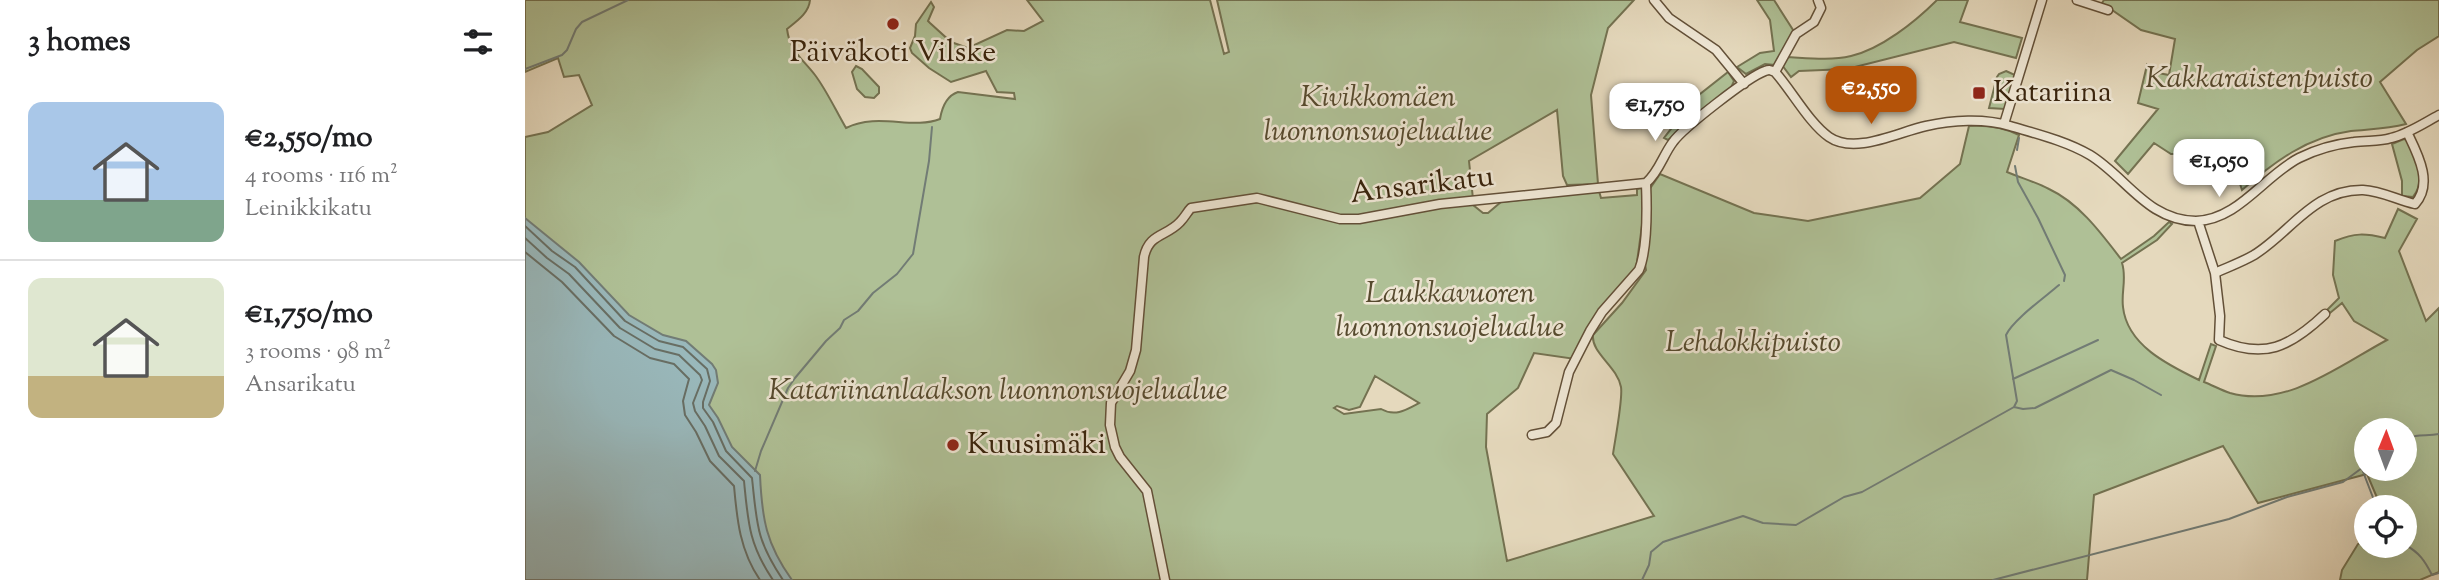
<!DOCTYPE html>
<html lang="en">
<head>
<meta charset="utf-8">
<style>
	body { margin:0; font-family:"Sorts Mill Goudy",serif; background:#f2f2f2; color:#202124; height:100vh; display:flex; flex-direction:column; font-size:26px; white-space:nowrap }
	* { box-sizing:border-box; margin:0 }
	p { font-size:23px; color:#757577 }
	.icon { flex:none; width:38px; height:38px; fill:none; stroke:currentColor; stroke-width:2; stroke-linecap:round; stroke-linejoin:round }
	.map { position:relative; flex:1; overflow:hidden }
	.side { display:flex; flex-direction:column; background:#fff; width:525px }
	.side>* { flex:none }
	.needle { width:46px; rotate:1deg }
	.fabs { position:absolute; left:1829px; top:418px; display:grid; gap:14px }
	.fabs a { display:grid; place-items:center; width:63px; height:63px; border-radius:50%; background:#fff; box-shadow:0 7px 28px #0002; font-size:35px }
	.price { position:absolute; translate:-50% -60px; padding:0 16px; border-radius:14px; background:#fff; color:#222; font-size:23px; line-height:46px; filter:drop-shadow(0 2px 4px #0008) }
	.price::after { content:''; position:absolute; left:50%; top:42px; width:21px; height:16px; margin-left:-10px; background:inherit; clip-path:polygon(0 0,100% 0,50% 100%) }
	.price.active { background:#b45309; color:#fff }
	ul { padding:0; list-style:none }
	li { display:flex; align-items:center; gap:21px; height:175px; padding:0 28px }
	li+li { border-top:2px solid #e0e0e0 }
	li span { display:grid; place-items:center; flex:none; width:196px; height:140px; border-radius:14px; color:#555 }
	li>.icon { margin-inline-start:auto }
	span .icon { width:84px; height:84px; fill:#fffc; stroke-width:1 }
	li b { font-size:30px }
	h2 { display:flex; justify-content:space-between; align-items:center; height:84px; padding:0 28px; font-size:30px }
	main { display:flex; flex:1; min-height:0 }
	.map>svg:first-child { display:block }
</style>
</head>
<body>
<main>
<section class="side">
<h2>3 homes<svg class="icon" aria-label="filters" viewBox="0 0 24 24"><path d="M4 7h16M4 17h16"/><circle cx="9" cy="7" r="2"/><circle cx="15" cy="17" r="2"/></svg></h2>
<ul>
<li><span style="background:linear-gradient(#a9c7e8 70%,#7fa58c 0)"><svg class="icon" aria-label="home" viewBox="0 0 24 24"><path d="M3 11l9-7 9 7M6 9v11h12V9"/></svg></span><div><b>€2,550/mo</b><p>4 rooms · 116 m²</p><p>Leinikkikatu</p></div></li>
<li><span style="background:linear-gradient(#dfe7d0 70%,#c2b280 0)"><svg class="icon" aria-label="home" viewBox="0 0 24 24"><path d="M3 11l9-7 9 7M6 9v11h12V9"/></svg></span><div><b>€1,750/mo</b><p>3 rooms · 98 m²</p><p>Ansarikatu</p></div></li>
</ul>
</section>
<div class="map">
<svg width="1914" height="580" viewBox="0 0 1914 580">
	<rect width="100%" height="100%" fill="#e5d9bd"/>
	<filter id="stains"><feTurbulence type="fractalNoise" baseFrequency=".00286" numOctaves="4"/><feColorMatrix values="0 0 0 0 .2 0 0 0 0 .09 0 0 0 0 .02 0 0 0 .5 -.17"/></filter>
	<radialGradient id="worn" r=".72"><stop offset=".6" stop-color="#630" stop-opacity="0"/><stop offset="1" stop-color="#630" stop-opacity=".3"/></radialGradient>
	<path fill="#afc096" stroke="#747251" stroke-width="2" fill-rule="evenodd" d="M 0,0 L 285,0 C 284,13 272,21 262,29 C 265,52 277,58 290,75 C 302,91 311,111 321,128 C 353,112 387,130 415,119 C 417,107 421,96 433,92 L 490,99 L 489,93 L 472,92 L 461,71 L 426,82 L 404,68 L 387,53 L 385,48 L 390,36 L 391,24 L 406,2 L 409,7 L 403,21 L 405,23 L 426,42 L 443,48 L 482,30 L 499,31 L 518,21 L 502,0 L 685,0 L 699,54 L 704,52 L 692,0 L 1109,0 L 1083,28 L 1066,95 L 1073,184 L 1042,185 L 1038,176 L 1032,110 L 944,161 L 948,199 L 824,217 L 732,198 L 714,202 L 740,203 L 812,221 L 941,204 L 948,205 L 958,213 L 963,213 L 976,202 L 1074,191 L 1076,198 L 1112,195 L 1112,189 L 1119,187 L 1119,211 L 1111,269 L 1089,296 L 1050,359 L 1009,353 L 993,388 L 962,414 L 961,447 L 982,561 L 1129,516 L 1088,454 C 1090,440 1098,399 1096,387 C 1092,366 1066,353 1068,335 L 1097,303 L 1121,270 L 1119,258 L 1124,190 L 1135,174 L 1229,213 L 1283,221 L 1395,198 L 1435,164 L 1444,126 C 1462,125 1478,127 1494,135 L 1482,172 C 1496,178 1511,182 1524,189 C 1554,203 1576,233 1596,259 L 1629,236 L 1644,222 L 1647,224 L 1632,240 L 1597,263 C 1602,278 1596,292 1598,307 C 1602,345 1643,365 1674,380 L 1686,344 L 1691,346 L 1679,382 C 1687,385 1696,390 1705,393 C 1761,409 1815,365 1862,340 L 1829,321 L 1817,303 L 1805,313 L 1802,310 L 1814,298 L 1808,275 L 1810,241 C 1830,233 1839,233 1860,238 L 1873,209 L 1892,219 L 1874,251 L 1901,321 L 1914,308 L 1914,572 L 1895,580 L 1815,580 L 1817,570 L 1833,544 L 1841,542 L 1841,546 L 1880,546 L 1880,508 L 1856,507 L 1842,474 L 1733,503 L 1698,446 L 1569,495 L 1562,580 L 250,580 L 245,544 L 236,512 L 0,259 L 0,137 L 23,132 L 67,105 L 54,75 L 39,77 L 33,58 L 0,72 ZM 850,376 L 894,403 C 881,410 870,417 856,409 L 819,414 L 809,408 L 812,406 L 824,410 L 835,407 ZM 1841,430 L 1880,430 L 1880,469 L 1841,469 Z
		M 1232,0 L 1249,0 L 1270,33 L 1250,65 L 1240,64 L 1221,74 L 1212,67 L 1235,53 L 1249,51 L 1245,20 Z
		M 1412,0 L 1443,0 L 1435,22 L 1497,38 L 1491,58 L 1429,42 L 1322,69 L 1274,71 L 1266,77 L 1257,65 L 1261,57 C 1282,58 1305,61 1326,56 C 1356,49 1390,22 1412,0 Z
		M 1579,0 L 1914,0 L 1914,36 L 1892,50 L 1855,82 L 1881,124 C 1862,129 1845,129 1826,131 C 1782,137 1749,162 1717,190 L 1705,152 L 1646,154 L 1629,143 L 1603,174 L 1590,161 L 1633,109 L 1613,103 L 1622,65 L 1628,72 L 1644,75 L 1650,39 L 1616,30 L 1577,3 Z
		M 331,66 L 337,69 L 354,87 L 354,93 L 349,98 L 340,97 L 332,89 L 327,72 Z
		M 1481,71 L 1490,75 L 1480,109 L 1464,108 L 1472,77 L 1474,74 Z
		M 1203,72 L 1209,81 L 1205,90 L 1143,140 L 1139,138 L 1170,98 Z
		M 1879,139 L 1882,140 C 1890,158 1902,180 1888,197 L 1877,196 L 1877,181 L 1867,144 Z"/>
	<path fill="#99b8bb" stroke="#727c75" stroke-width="2" d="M 0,218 L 54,262 L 104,315 L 138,335 L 161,341 L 187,364 L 191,370 L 193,383 L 184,405 L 193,418 L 207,447 L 235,475 C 237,519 241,544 267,580 L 0,580 Z"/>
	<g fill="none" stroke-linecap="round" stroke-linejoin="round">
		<path stroke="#686e64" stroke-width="2" d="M 0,226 L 27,251 L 50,267 L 100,321 L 134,341 L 158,347 L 182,369 L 185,381 L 178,402 L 178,408 L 188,422 L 201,451 L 227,478 C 232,524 231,540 258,580
			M 0,238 L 22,258 L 44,274 L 95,328 L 130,349 L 154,355 L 175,375 L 177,380 L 168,403 L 170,411 L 180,426 L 194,456 L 219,481 C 223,522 224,545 248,580
			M 0,252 L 37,282 L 89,336 L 125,358 L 149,364 L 164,379 L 158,401 L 160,415 L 171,432 L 185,461 L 209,486 C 212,520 215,551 235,580"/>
		<path stroke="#727c75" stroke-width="2" d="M 0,69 L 37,55 L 42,50 L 51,29 L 57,22 L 103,0
			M 1492,150 L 1494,138
			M 1490,166 L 1493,182 L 1513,218 L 1540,275 L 1539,281
			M 1488,379 L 1573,340
			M 1489,407 L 1498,409 L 1510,408 L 1586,370 L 1609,380 L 1636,395
			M 1880,441 C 1892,432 1900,437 1914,434
			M 1837,469 L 1852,508
			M 230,471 L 236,451 L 263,388 L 270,378 L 301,341 L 315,328 L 319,320 L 333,311 L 348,293 L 372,274 L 388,254 L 404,161 L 407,127
			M 1880,545 C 1894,552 1900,561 1907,575 L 1914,573
			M 1117,580 L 1124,565 L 1126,552 L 1138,542 L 1218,516 L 1238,523 L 1271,525 L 1319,497 L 1337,492 L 1355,482 L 1489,407 L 1492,401 L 1481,335 C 1488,320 1520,297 1534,285
			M 1468,580 L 1704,519 L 1762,497 L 1818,482 L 1841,465"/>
		<defs>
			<path id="minor" d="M 1129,0 L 1144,18 L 1191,50 L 1219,84
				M 1552,0 L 1583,10
				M 1250,72 C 1267,91 1284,123 1304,137 C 1330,155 1373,132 1401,126 C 1427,120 1459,118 1485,126 C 1512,134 1541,141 1565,155 C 1601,177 1623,221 1671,221 C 1713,220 1739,176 1774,158 C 1790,150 1811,144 1829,142 C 1842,140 1854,142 1866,138 C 1883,134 1899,123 1914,115
				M 1250,72 L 1271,34 L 1289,22 L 1296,8 L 1293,0
				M 1479,124 L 1517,0
				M 1673,221 L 1690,273 L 1695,316 L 1694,340 C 1739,360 1765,347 1800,314
				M 1690,273 C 1703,267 1717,262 1729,255 C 1766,232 1789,189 1838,190 C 1857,191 1872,200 1890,204 C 1909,183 1892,153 1882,132
				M 1007,435 L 1022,432 L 1031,423 L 1044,372 L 1065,331 L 1077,312 L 1114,270 C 1123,248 1122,207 1121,183
				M 640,580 L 622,491 L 595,457 L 590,447 L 585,425 L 586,403 L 605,371 L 611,350 L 619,257 C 624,233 641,237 655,222 C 660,217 662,212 666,208 L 732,198 L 815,219 L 834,219 L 915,204 L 1121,183 C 1134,172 1138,155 1148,142 C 1158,128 1223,77 1240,71 C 1245,69 1245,70 1250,72"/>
		</defs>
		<use href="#minor" stroke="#635038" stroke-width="11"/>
		<use href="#minor" stroke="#eee6d4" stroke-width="8"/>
	</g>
	<g fill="#8f2418" stroke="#eee6d4" stroke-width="2.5">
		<circle cx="368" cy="24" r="7"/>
		<rect x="1447" y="86" width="14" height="14" rx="3.5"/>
		<circle cx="428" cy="445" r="7"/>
	</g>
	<g text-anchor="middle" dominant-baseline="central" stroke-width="5" stroke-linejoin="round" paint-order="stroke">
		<g font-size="30" fill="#38230c" stroke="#eee6d4" text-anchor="start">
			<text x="368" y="53" text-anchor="middle">Päiväkoti Vilske</text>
			<text x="1468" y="93">Katariina</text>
			<text x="442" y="445">Kuusimäki</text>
		</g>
		<g font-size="30" font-style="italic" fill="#564a2e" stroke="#eee6d4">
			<text x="1734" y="79">Kakkaraistenpuisto</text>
			<text x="853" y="98">Kivikkomäen<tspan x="853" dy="34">luonnonsuojelualue</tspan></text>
			<text x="925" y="294">Laukkavuoren<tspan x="925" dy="34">luonnonsuojelualue</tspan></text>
			<text x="1228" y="343">Lehdokkipuisto</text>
			<text x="473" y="391">Katariinanlaakson luonnonsuojelualue</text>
		</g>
		<g font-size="30" fill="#38230c" stroke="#eee6d4">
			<text transform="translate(897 186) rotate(-7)">Ansarikatu</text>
		</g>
	</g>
	<rect width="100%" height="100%" filter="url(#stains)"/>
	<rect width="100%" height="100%" fill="url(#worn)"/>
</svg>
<div class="fabs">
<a><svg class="needle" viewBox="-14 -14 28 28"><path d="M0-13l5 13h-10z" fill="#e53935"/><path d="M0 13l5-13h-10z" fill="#757577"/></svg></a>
<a><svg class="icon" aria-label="locate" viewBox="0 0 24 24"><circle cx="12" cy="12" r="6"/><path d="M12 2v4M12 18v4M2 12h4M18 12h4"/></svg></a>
</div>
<b class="price active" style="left:1346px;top:126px">€2,550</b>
<b class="price" style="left:1130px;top:143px">€1,750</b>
<b class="price" style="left:1694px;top:199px">€1,050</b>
</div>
</main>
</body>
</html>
